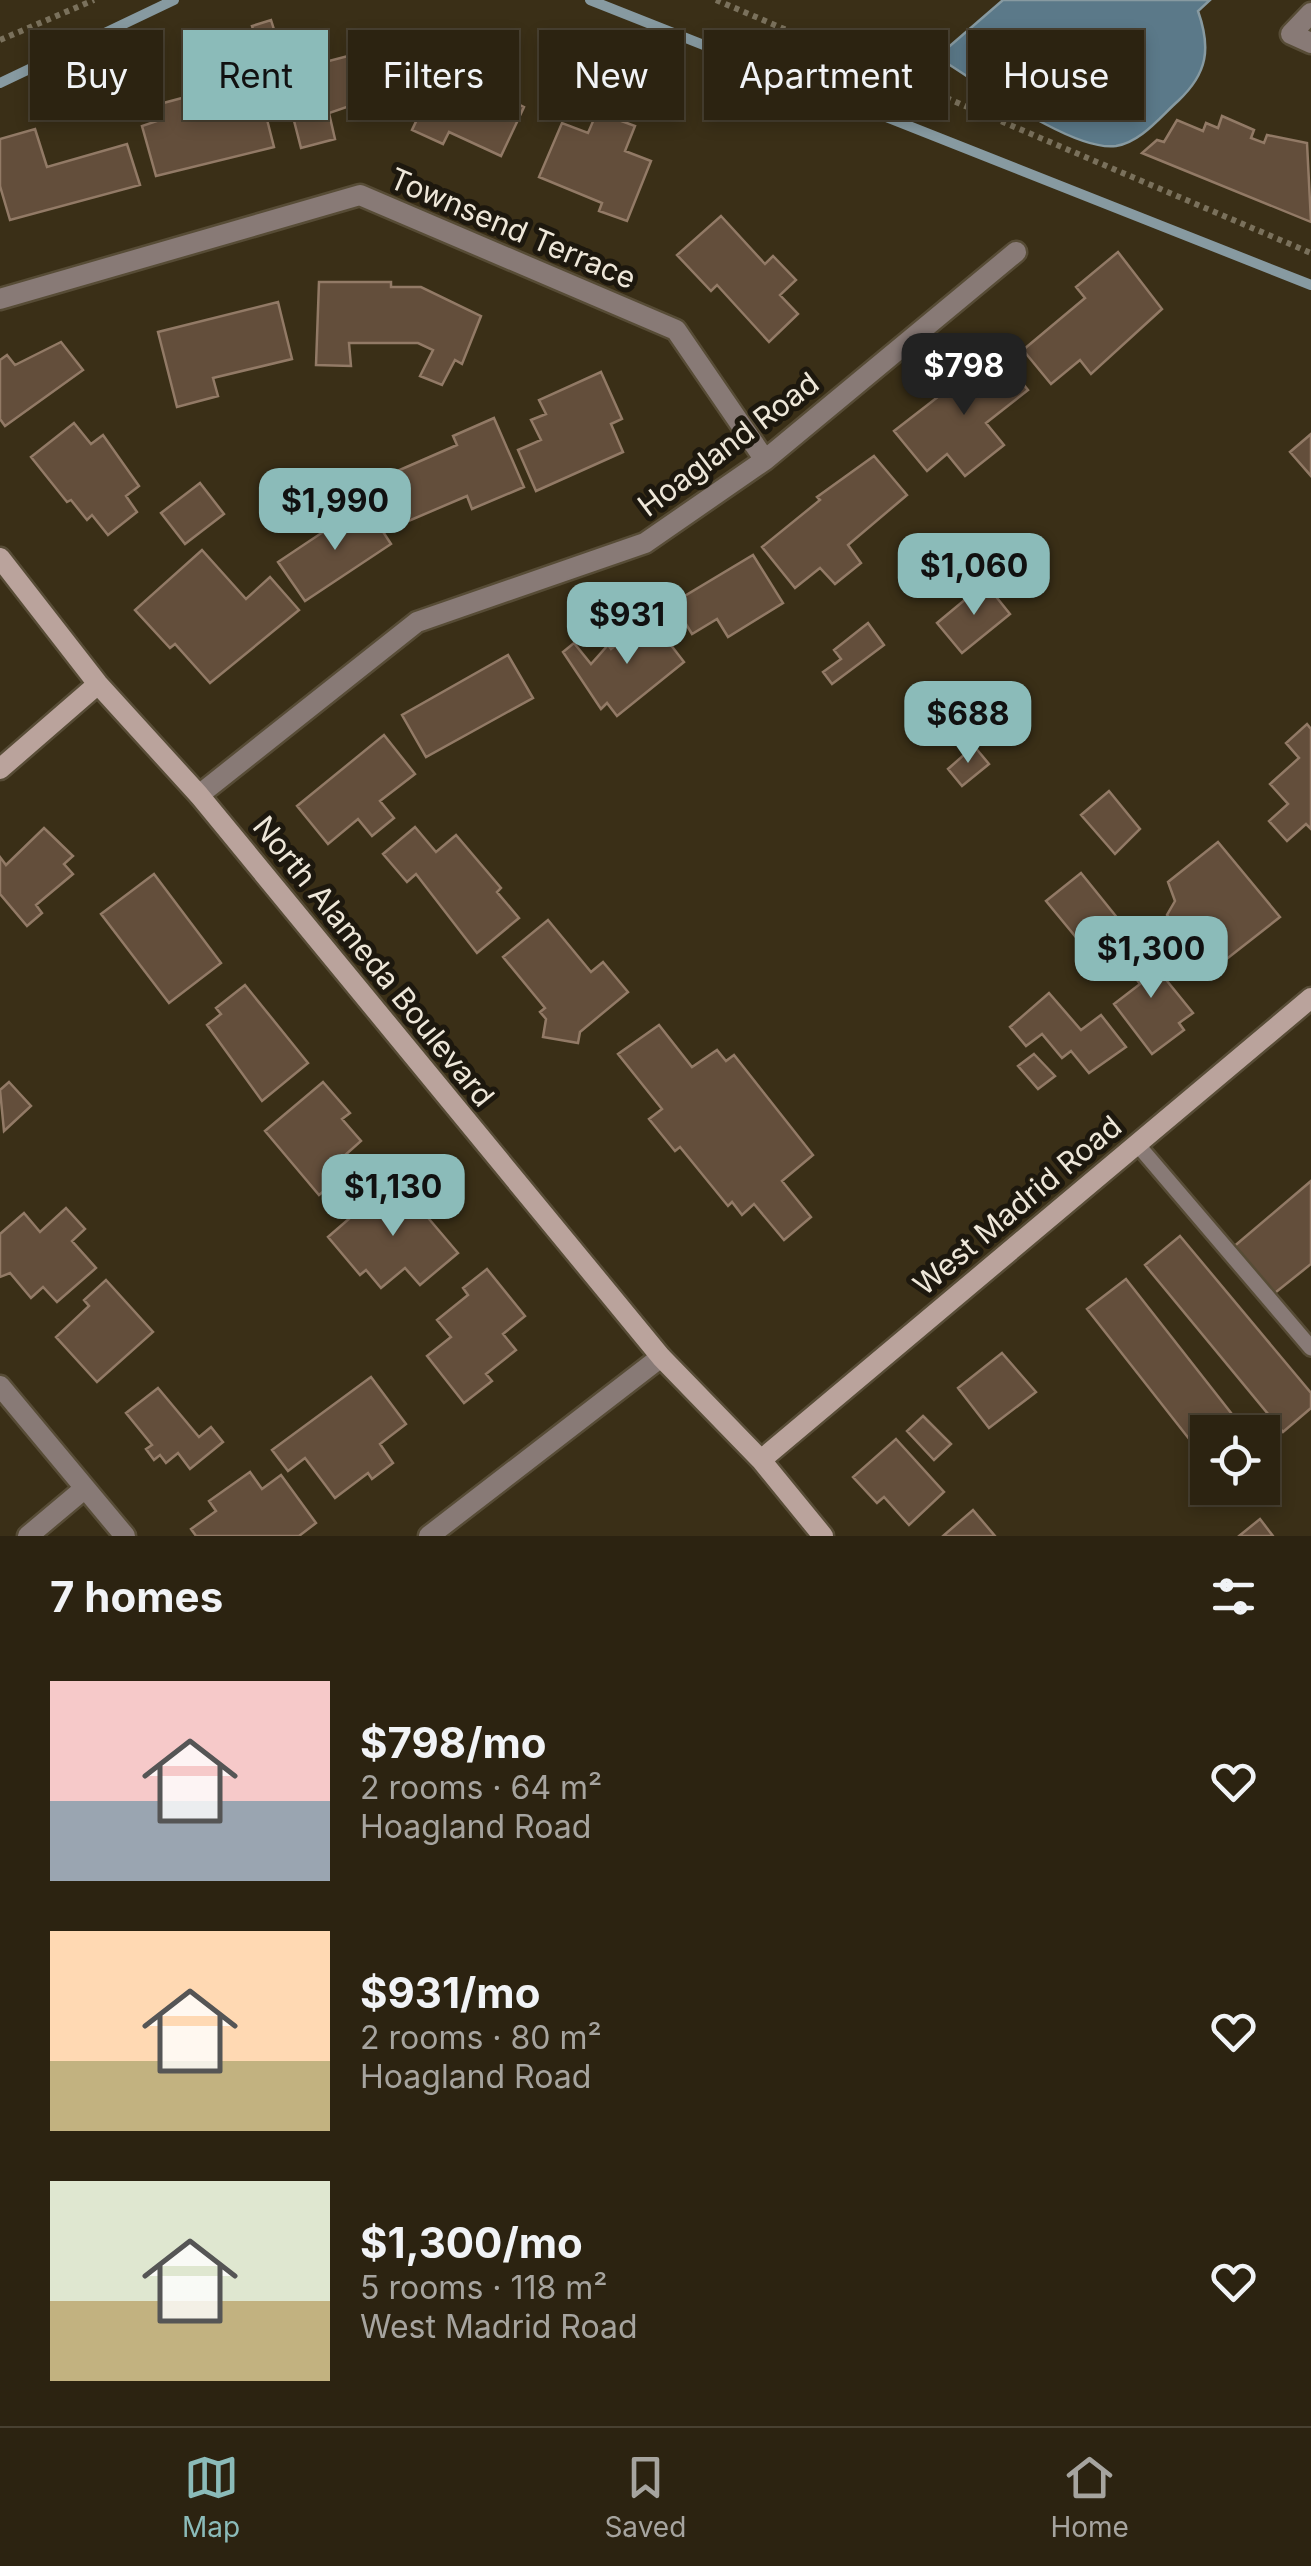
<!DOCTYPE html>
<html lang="en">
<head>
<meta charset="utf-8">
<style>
	body { margin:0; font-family:Inter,sans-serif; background:#342b1a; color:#f1f3f6; height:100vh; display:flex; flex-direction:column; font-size:38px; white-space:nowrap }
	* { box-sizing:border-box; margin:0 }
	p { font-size:32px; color:#a6a49f }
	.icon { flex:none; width:55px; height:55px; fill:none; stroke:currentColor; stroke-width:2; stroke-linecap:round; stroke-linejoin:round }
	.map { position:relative; height:1536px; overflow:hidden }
	.details { display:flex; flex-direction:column; background:#2c2311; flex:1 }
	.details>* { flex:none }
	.top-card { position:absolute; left:30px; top:30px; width:1252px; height:90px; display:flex; gap:20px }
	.buttons { position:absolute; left:1190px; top:1415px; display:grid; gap:20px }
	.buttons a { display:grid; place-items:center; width:90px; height:90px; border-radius:0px; background:#2c2311; box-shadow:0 5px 15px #0003,0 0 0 2px #484031; font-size:50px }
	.price { position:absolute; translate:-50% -85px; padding:0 22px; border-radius:20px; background:#8bbbb9; color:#111; font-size:32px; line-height:65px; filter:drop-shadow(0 2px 5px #0008) }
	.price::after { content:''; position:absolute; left:50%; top:60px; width:30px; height:22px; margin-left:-15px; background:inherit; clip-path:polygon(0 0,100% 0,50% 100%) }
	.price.selected { background:#222; color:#fff }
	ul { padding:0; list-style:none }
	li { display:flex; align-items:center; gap:30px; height:250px; padding:0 50px }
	li span { display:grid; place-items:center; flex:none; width:280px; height:200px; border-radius:0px; color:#555 }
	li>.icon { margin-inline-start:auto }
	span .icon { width:120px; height:120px; fill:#fffc; stroke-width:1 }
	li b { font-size:42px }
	h2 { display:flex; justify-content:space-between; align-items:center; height:120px; padding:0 50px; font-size:42px }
	.pill { padding:0 35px; border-radius:0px; background:#2c2311; box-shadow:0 5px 15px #0003,0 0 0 2px #484031; font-size:35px; line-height:90px }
	.pill.selected { background:#8bbbb9; color:#111 }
	.tabs { display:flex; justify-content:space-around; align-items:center; height:140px; border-top:2px solid #484031; background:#2c2311; font-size:28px; color:#a6a49f }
	.tabs a { display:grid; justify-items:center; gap:5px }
	.tabs .selected { color:#8bbbb9 }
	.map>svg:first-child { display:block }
</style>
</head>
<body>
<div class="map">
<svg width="1311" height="1536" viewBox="0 0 1311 1536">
	<rect width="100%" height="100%" fill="#3a2f17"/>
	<path fill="#5b7989" stroke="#879aa1" stroke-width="2.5" d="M 1003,0 L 1210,0 L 1198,11 C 1211,48 1208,73 1178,101 C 1160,117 1141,142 1116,146 C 1072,152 977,81 937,57 Z"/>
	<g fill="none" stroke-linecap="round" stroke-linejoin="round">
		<path stroke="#879aa1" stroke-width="10" d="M 590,0 L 1311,285
			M 0,83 L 174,0"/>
	</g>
	<path fill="#634e3b" stroke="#927a66" stroke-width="2.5" d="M 271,20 L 282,55 L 263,61 L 252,26 Z
		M 324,43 L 329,61 L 371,50 L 382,95 L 329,113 L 335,139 L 301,148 L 281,70 L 295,66 L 291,52 Z
		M 442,67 L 524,107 L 501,156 L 449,132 L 443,144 L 412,130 Z
		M 208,91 L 212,105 L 260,92 L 274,147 L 156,176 L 142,126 L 160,120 L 156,105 Z
		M 597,112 L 635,126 L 625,151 L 651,161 L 627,221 L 599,211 L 602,203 L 539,177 L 562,123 L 588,133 Z
		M 1222,116 L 1254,130 L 1251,138 L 1264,143 L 1267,135 L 1307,143 L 1311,222 L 1142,153 L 1157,140 L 1164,142 L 1177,120 L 1203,131 L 1206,123 L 1218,128 Z
		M 35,129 L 47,167 L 127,144 L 140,185 L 10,220 L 0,186 L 0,139 Z
		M 721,216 L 765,264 L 773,256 L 796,280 L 780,295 L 798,314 L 769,342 L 717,285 L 711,291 L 677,255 Z
		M 1118,252 L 1162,309 L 1091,374 L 1080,360 L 1051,384 L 1023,350 L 1085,298 L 1076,287 Z
		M 319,282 L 391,282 L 391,287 L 421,287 L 481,316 L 462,364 L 455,360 L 442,385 L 420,376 L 433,350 L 418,343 L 349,343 L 351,366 L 316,365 Z
		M 278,302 L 292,359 L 213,378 L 218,396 L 177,407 L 158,332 Z
		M 61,342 L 83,370 L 5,426 L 0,419 L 0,360 L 7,355 L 15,365 Z
		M 997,351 L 1028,390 L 986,423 L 1004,445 L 965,476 L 947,454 L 927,471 L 894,431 Z
		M 601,372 L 622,419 L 611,424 L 623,452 L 536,491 L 518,450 L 541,440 L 531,420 L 546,414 L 539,400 Z
		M 494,418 L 524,487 L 472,509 L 467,496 L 399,525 L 379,479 L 457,445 L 453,436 Z
		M 74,423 L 91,444 L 103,435 L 139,486 L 126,496 L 137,512 L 108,535 L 92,515 L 87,520 L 71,500 L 67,502 L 31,457 Z
		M 1311,434 L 1311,476 L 1290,452 Z
		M 874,456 L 907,495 L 848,545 L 861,563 L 835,584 L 820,568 L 795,588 L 762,547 L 820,500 L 817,497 Z
		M 200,483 L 224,514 L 185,544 L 161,513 Z
		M 365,504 L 391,544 L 305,601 L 278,562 Z
		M 202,550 L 246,599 L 270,577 L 299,610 L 210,683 L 175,644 L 170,648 L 135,610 Z
		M 753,555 L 783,603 L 728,637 L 717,619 L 692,634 L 673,603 Z
		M 985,583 L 1010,614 L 962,653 L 937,623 Z
		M 650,618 L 684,662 L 617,716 L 607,703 L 601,709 L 563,652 L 574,643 L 591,664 L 608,645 L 611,649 Z
		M 868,623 L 884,645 L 832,684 L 823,672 L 841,659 L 834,650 Z
		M 508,655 L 533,698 L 426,757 L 402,715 Z
		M 1307,724 L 1311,729 L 1311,829 L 1306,824 L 1287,841 L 1269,821 L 1288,804 L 1270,784 L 1299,758 L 1286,743 Z
		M 384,735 L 415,774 L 380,801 L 394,818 L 372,836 L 358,819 L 328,844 L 297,806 Z
		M 974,746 L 989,764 L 962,786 L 948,769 Z
		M 1109,791 L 1140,829 L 1115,854 L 1081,815 Z
		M 415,827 L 436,852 L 456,835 L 501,888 L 497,892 L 519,918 L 477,953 L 416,874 L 407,882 L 383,854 Z
		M 44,828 L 73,856 L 64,864 L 73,874 L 36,905 L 42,913 L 27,926 L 0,894 L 0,857 L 6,865 Z
		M 1218,842 L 1280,917 L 1210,972 L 1167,915 L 1175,901 L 1168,882 Z
		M 1081,873 L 1119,920 L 1084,947 L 1046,901 Z
		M 154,874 L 221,963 L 169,1003 L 101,914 Z
		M 548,920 L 591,972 L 603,962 L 628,992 L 580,1032 L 578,1043 L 543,1037 L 546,1019 L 540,1012 L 545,1008 L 503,957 Z
		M 1133,939 L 1193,1013 L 1179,1023 L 1184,1030 L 1152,1054 L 1114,1004 L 1140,984 L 1116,952 Z
		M 245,985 L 308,1063 L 262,1101 L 207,1025 L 221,1014 L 216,1008 Z
		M 1049,993 L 1081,1030 L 1101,1015 L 1126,1047 L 1089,1073 L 1071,1051 L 1062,1058 L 1042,1034 L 1026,1046 L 1010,1027 Z
		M 659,1025 L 692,1067 L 717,1050 L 726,1061 L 734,1055 L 813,1155 L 782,1181 L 811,1217 L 784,1240 L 754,1204 L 742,1215 L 732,1202 L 728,1206 L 680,1147 L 675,1151 L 649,1119 L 662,1109 L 618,1054 Z
		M 1034,1054 L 1055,1076 L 1038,1089 L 1018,1066 Z
		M 9,1082 L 31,1106 L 4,1131 L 0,1090 Z
		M 323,1082 L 350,1113 L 342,1119 L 361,1141 L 343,1157 L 352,1168 L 319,1195 L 265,1131 Z
		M 395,1179 L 458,1253 L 420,1285 L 405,1268 L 381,1288 L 366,1270 L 360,1275 L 328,1237 Z
		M 1311,1181 L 1311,1264 L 1271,1296 L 1231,1249 Z
		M 66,1208 L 85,1229 L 72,1241 L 96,1268 L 57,1302 L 43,1287 L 31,1298 L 10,1273 L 0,1277 L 0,1234 L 24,1213 L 40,1232 Z
		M 1180,1236 L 1311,1393 L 1311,1408 L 1283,1432 L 1145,1265 Z
		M 487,1269 L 525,1316 L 503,1334 L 516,1350 L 486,1374 L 492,1381 L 464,1403 L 427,1356 L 451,1337 L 437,1320 L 468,1295 L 463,1288 Z
		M 1126,1279 L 1246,1432 L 1208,1432 L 1208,1463 L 1087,1309 Z
		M 106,1280 L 153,1332 L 97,1382 L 56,1337 L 89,1306 L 84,1300 Z
		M 1002,1353 L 1036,1392 L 989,1428 L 958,1388 Z
		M 371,1377 L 406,1424 L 380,1444 L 393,1463 L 372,1479 L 368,1473 L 335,1498 L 305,1458 L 288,1471 L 272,1450 Z
		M 158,1388 L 199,1437 L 211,1427 L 223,1442 L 190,1469 L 178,1453 L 166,1463 L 160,1455 L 154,1460 L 146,1449 L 152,1445 L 126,1413 Z
		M 923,1416 L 951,1444 L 934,1460 L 907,1431 Z
		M 896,1439 L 944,1492 L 909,1525 L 884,1497 L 877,1503 L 853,1477 Z
		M 250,1472 L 262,1489 L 281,1475 L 316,1523 L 299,1536 L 196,1536 L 191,1529 L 216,1511 L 209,1501 Z
		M 973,1510 L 995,1536 L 943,1536 Z
		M 1260,1519 L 1273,1536 L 1239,1536 Z"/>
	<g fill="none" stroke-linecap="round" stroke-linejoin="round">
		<defs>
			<path id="lane" d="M 1137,1144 L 1311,1348"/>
			<path id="street" d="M 1311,13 L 1291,34 L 1311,43
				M 0,299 L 360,195 L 676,330 L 765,460
				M 199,795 L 417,622 L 645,543 L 765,460 L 1016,252
				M 0,1386 L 125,1536
				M 28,1536 L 84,1489
				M 429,1536 L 661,1357"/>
			<path id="secondary" d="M 0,558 L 98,684 L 199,795 L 661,1357 L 761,1460 L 823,1536
				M 0,769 L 98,684
				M 761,1460 L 1311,998"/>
		</defs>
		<use href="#lane" stroke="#574c36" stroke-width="20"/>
		<use href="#street" stroke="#574c36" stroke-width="25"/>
		<use href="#secondary" stroke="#574c36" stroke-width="25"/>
		<path stroke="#7a715c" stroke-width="6" stroke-dasharray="5 5" stroke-linecap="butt" d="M 716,0 L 1311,253
			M 0,40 L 94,0"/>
		<use href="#lane" stroke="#887a76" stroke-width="15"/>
		<use href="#street" stroke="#887a76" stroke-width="20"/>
		<use href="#secondary" stroke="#baa39c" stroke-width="20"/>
	</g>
	<g text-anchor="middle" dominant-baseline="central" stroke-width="10" stroke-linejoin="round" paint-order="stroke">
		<g font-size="30" fill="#eee7d9" stroke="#1d180e">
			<text transform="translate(513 228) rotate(23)">Townsend Terrace</text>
			<text transform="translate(728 444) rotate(-37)">Hoagland Road</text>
			<text transform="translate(374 961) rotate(51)">North Alameda Boulevard</text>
			<text transform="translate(1017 1205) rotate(-40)">West Madrid Road</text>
		</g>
	</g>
</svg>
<div class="buttons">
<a><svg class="icon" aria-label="locate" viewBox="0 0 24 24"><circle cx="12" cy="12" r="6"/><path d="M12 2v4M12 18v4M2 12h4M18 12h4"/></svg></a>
</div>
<b class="price selected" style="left:964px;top:418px">$798</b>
<b class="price" style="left:335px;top:553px">$1,990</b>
<b class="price" style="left:974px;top:618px">$1,060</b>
<b class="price" style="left:627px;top:667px">$931</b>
<b class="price" style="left:968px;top:766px">$688</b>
<b class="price" style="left:1151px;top:1001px">$1,300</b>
<b class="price" style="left:393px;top:1239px">$1,130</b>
<div class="top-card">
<a class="pill">Buy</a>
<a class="pill selected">Rent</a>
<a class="pill">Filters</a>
<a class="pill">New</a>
<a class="pill">Apartment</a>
<a class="pill">House</a>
</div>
</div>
<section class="details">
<h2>7 homes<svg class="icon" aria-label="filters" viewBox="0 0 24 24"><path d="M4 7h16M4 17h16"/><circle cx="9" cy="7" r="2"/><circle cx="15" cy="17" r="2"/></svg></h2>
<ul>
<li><span style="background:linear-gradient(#f6c9c9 60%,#9aa5b1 0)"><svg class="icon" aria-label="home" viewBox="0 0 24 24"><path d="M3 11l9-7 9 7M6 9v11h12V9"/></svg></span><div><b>$798/mo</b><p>2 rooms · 64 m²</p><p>Hoagland Road</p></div><svg class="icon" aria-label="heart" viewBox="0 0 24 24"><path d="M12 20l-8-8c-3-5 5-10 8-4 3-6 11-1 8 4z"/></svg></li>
<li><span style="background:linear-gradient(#ffd9b3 65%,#c2b280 0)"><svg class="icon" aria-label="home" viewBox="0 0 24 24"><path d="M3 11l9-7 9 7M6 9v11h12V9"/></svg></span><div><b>$931/mo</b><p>2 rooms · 80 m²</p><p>Hoagland Road</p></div><svg class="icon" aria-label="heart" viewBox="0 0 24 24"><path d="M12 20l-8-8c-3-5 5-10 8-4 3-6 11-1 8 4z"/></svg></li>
<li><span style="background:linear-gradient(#dfe7d0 60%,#c2b280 0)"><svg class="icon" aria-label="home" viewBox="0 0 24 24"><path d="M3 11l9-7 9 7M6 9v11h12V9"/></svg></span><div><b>$1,300/mo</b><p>5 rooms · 118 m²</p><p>West Madrid Road</p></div><svg class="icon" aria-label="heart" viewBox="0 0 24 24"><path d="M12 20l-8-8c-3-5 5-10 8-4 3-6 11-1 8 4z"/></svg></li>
</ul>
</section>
<nav class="tabs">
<a class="selected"><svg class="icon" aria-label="map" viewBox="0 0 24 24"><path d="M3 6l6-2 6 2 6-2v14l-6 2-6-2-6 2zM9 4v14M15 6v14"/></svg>Map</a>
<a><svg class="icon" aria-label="saved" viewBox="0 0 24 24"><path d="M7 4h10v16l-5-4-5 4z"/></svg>Saved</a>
<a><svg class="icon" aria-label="home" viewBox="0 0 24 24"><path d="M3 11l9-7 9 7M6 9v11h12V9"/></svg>Home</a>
</nav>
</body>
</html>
